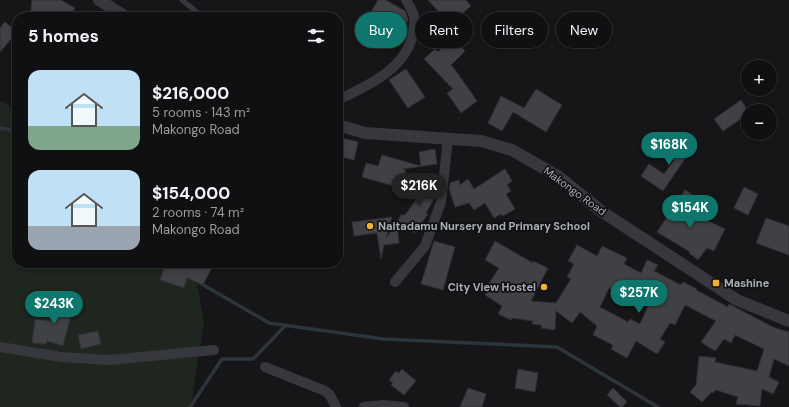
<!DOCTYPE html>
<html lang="en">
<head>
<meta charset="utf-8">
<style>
	body { margin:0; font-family:"DM Sans",sans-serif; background:#19191b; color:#f1f3f6; height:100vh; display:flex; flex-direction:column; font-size:15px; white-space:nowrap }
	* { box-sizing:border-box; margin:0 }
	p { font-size:13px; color:#9c9d9f }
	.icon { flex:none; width:22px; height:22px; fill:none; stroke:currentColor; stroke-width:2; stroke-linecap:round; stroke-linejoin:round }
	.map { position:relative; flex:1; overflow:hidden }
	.panel { position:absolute; left:12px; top:12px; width:331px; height:256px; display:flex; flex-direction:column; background:#101012; border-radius:16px; box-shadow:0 2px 6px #0003,0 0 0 1px #303032 }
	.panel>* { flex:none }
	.guide { position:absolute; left:355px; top:12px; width:374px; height:36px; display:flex; gap:8px }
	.buttons { position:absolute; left:741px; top:60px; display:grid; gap:8px }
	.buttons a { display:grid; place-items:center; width:36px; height:36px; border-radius:50%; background:#101012; box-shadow:0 2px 6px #0003,0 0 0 1px #303032; font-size:20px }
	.price { position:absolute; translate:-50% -34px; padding:0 9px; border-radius:14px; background:#0f766e; color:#fff; font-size:13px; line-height:26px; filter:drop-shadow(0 1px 2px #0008) }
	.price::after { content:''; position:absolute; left:50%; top:24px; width:12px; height:9px; margin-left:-6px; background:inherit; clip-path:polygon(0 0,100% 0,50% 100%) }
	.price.active { background:#222; color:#fff }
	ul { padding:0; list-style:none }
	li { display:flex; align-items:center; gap:12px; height:100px; padding:0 16px }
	li span { display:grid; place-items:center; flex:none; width:112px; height:80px; border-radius:12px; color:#555 }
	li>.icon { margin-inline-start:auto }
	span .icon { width:48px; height:48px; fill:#fffc; stroke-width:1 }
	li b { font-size:17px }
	h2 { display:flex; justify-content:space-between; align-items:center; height:48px; padding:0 16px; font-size:17px }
	.tag { padding:0 14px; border-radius:18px; background:#101012; box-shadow:0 2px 6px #0003,0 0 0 1px #303032; font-size:14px; line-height:36px }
	.tag.active { background:#0f766e; color:#fff }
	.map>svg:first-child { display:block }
</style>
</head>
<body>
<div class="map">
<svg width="789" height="407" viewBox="0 0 789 407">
	<rect width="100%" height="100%" fill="#161618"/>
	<path fill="#1e261f" d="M 0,101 L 17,109 L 17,263 L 193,263 L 204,321 L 191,407 L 0,407 Z"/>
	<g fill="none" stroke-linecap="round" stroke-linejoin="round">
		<path stroke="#2c353c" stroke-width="3.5" d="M 0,128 L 17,131
			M 200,283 L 269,323 L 383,339 L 557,347 L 658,407
			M 190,407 L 222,359 L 253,359 L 286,325"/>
	</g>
	<path fill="#404145" stroke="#303034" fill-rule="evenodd" d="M 32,0 L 61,0 L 75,8 L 69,17 L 30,17 Z
		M 378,0 L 386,0 L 405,11 L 406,13 L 408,20 L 396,42 L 364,24 Z
		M 428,0 L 466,0 L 471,6 L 450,24 Z
		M 5,22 L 17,32 L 0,52 L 0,28 Z
		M 452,38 L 465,51 L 451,65 L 456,71 L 477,101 L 461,113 L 447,93 L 453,89 L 424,59 L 435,49 L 438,52 Z
		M 406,69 L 425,97 L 408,108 L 389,80 Z
		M 536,89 L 562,105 L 546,132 L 513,112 L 502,131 L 488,123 L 501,96 L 524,108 Z
		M 741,100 L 748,111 L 748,114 L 723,131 L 714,119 Z
		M 338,137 L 358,142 L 354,160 L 338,156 Z
		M 684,137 L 695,144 L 663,191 L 641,176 L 649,164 L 664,174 L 674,160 L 670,158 Z
		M 435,149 L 437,164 L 403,169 L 406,171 L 401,188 L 362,177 L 366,163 L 378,166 L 382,155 L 421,166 L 419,152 Z
		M 505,169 L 512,181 L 507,185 L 511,191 L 506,194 L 515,209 L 503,216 L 501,214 L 494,218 L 485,203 L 474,210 L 469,203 L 455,207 L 449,188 L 450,183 L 459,180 L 460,185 L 468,179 L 474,189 Z
		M 422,181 L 436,189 L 435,197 L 426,213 L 428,214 L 414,233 L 398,221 L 401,215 L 405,215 L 416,200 L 412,197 Z
		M 744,187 L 758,194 L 748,215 L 734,208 Z
		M 685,190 L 696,197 L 687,211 L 706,221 L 706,220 L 725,229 L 714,251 L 707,248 L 698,260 L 689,253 L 690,252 L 657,232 Z
		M 392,217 L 386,238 L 397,223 L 399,243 L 384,245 L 381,259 L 377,233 L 354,236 L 352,222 Z
		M 766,218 L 789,226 L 789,255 L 756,243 Z
		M 434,241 L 455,247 L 443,290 L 421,284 Z
		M 495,241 L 533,263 L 533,261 L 548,268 L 531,301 L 556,303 L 571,279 L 567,277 L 574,264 L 568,261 L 577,245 L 597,256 L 602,246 L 627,258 L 624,264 L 641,273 L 647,260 L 658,265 L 654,271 L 681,285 L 683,282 L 697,289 L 696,290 L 728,307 L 729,304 L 775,328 L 789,332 L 789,366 L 774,359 L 769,377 L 779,382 L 773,394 L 762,389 L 760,406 L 736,404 L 738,397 L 716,390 L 713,393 L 712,392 L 702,402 L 690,392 L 696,385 L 699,356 L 716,358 L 715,362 L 757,371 L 764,349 L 735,335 L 731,343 L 724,339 L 715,351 L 701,342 L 716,321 L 685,305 L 675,325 L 670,323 L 660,339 L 665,342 L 657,354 L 636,341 L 627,358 L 611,349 L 613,345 L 593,335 L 597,326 L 580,312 L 572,323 L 556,311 L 555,330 L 541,328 L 542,325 L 532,324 L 533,321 L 512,318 L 511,320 L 498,314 L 502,306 L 485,295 L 490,288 L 487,286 L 499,268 L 485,260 ZM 619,283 L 637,292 L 634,299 L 648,306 L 640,324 L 630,319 L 628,322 L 600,307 L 609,288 L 615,291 Z
		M 166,263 L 199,263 L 211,269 L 203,285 L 187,278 L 184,288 L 160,280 Z
		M 61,294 L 71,296 L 68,315 L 71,315 L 63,346 L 47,341 L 46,344 L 32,343 L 35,319 L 54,321 L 56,312 L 58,312 Z
		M 98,331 L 101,344 L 81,349 L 78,335 Z
		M 402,369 L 416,381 L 404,395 L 391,385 L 393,383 L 389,380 L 396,371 L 399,373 Z
		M 518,369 L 538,373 L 535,392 L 515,388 Z
		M 468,388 L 486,394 L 482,407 L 460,407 Z
		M 613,388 L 627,402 L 622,407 L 620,407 L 607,395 Z"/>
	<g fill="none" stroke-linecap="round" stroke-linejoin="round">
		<path stroke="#37383d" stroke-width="5" d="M 182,0 L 203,17"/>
		<path stroke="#37383d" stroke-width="10" d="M 338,100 C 367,86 408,68 413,32 C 414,27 415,21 414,17 C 413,11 409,5 406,0
			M 395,282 L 425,246 L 441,202 L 448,139
			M 0,347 L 61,357 L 109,360 L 214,350
			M 265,367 L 325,391 L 330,395 L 336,407
			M 364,407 L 383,405 L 404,407"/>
		<path stroke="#37383d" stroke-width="12" d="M 99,0 L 126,17
			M 338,125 L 365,133 L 481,141 L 512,150 L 559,177 L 601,211 L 737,300 L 789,321"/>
	</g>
	<g fill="#f2b134" stroke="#111113" stroke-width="1.5">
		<circle cx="370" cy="226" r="4"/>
		<rect x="712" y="279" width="8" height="8" rx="2"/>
		<circle cx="544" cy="287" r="4"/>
	</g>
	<g text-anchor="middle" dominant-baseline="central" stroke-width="3.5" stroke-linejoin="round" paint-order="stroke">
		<g font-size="11" fill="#a8adb8" stroke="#111113">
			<text transform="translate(575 191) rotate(36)">Makongo Road</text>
		</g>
		<g font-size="11" font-weight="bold" fill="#a8adb8" stroke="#111113" text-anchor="start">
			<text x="378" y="226">Naitadamu Nursery and Primary School</text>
			<text x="724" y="283">Mashine</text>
			<text x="536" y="287" text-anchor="end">City View Hostel</text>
		</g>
	</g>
</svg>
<div class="buttons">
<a>+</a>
<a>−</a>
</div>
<b class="price" style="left:669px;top:166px">$168K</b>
<b class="price active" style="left:419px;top:207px">$216K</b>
<b class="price" style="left:690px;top:229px">$154K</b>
<b class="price" style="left:639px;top:314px">$257K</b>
<b class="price" style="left:54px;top:325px">$243K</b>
<div class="guide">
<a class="tag active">Buy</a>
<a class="tag">Rent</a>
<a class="tag">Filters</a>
<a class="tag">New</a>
</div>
<section class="panel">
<h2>5 homes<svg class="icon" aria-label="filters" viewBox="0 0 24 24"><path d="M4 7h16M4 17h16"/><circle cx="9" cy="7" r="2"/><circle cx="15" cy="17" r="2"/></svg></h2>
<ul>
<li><span style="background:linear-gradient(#bfe0f5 70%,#7fa58c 0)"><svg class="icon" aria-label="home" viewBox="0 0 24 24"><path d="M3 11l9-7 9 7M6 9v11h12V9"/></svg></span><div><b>$216,000</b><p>5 rooms · 143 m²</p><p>Makongo Road</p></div></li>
<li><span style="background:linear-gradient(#bfe0f5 70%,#9aa5b1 0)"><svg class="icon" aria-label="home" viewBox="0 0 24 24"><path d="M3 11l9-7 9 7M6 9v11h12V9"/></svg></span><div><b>$154,000</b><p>2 rooms · 74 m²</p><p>Makongo Road</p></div></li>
</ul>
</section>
</div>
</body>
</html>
